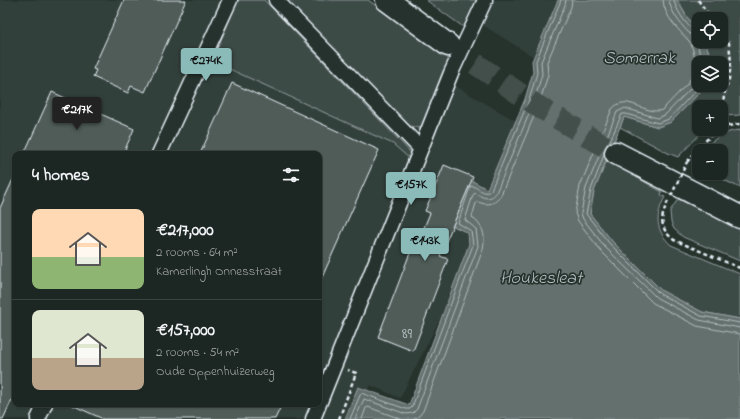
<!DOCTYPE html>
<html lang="en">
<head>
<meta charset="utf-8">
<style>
	body { margin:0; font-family:"Indie Flower",sans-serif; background:#29322f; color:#f1f3f6; height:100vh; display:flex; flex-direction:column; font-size:15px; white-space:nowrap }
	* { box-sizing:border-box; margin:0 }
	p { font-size:13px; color:#a0a5a5 }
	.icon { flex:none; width:22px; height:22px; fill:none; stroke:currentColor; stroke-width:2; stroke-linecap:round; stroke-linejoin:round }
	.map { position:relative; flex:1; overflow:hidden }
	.side { position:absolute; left:12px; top:151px; width:310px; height:256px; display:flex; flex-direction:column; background:#1c2622; border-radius:8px; box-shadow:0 1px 3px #0004,0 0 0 1px #3a4340 }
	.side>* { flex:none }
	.buttons { position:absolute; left:692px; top:12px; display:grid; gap:8px }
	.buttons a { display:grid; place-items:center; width:36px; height:36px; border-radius:8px; background:#1c2622; box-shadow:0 1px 3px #0004,0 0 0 1px #3a4340; font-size:20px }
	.price { position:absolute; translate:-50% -34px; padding:0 9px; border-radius:4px; background:#8bbbb9; color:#111; font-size:13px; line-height:26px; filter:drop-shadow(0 1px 2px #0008) }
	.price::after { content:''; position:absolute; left:50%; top:24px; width:12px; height:9px; margin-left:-6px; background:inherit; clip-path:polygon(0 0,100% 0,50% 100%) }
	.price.current { background:#222; color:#fff }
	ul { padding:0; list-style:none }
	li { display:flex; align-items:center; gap:12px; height:100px; padding:0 20px }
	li+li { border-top:1px solid #3a4340 }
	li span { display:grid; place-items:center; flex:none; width:112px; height:80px; border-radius:8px; color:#555 }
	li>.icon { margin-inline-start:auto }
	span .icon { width:48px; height:48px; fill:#fffc; stroke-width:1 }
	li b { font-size:17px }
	h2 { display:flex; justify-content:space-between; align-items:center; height:48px; padding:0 20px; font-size:17px }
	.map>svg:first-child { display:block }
</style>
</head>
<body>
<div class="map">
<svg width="740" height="419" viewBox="0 0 740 419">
	<rect width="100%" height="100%" fill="#26332d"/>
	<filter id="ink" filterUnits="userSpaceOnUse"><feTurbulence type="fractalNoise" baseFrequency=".025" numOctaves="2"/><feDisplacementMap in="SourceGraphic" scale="8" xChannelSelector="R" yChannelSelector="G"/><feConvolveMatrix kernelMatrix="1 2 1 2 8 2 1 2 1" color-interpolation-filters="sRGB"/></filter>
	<g filter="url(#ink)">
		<path fill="#333f3a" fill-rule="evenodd" d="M 0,0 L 321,0 L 355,28 L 523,125 L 479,241 L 400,398 L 370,385 L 356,419 L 0,419 ZM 15,154 L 319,154 L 319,404 L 15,404 Z
			M 443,0 L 572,0 L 545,64 Z"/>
		<path fill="#3e4b47" stroke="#939ea0" d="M 238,0 L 264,0 L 400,141 L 411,153 L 411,160 L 393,144 L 212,61 Z
			M 285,0 L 368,0 L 453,62 L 427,124 L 419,128 L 410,126 L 364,83 Z
			M 426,0 L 477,0 L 466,29 Z
			M 677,0 L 740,0 L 740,115 L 724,116 L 721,118 L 721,107 L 699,107 L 699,129 L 705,129 L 678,157 L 668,153 L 620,127 L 624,117 L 658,127 L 671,122 L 701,91 L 704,85 L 721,85 L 721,63 L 710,63 L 710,56 L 705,41 L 721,41 L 721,19 L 699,19 L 699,31 L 687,17 Z
			M 740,130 L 740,188 L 710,173 L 721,173 L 721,151 L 703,151 C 712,139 725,131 740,130 Z
			M 607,160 L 662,192 L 661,195 L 665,197 C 655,216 655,230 671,245 L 740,274 L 740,319 L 702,312 L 662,291 L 612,241 L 590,214 L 594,191 Z
			M 678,199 L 740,229 L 740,261 L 683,237 L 674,229 L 671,222 L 670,211 Z"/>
		<path fill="#636f6d" stroke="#98a3a5" d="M 558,0 L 677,0 L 687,17 L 699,31 L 699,41 L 705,41 L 710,56 L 710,63 L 699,63 L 699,85 L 704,85 L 701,91 L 671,122 L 658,127 L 624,117 L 594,191 L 590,214 L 612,241 L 662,291 L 702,312 L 740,319 L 740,419 L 345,419 L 358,387 L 409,405 L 469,244 L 468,233 L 453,226 L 469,179 L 487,189 L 525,99 L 533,72 L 532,61 Z"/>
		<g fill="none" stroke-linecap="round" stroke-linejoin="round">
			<path stroke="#b3bdc0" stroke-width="1" d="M 663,0 C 664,17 679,30 689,41 C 694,47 695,64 697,71 L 692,76 L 688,83 L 662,110 C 645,116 627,92 612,109 L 580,186 L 575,213 L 578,221 L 601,251 L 653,303 L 697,326 L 740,334
				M 669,0 C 670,12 686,33 697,39 L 701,63
				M 674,0 C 675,9 690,32 699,33
				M 699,78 L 693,86 L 665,115 L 657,118 L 625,108 L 617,112 L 586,188 L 581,213 L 583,219 L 605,247 L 657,298 L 699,320 L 740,328
				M 609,143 L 622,114 L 626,114 L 658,123 L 669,119 L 697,89 L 699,85
				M 604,155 L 591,190 L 586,214 L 609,243 L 660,294 L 701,316 L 740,323
				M 350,419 L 361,393 L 406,409 L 410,409 L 412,407 L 473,245 L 471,231 L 458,223 L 470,187 L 473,186 C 479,189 486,196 491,190 L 529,100 L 537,73 L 536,61 L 561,0
				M 355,419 L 364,399 L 406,414 L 413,413 L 417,409 L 478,246 L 476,229 L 465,220 L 473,195 L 475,193 C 483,198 490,201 496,193 L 534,102 L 542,74 L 541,62 L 565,5 L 566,0
				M 362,419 L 366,408 L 368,407 L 401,419
				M 414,419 L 419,416 L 423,411 L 483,249 C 486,233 483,227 472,217 L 476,203 L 478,202 C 488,206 496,204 501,195 L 539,104 L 548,75 L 547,62 L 571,7 L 572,0"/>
		</g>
		<path fill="#505c59" stroke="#e8f1f8" d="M 124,0 L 186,0 L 145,92 L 131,86 L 128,93 L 93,77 L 96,70 L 93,69 Z
			M 232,83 L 379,150 L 319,284 L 319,154 L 200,154 Z
			M 52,92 L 134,129 L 123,154 L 24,154 Z
			M 444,165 L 473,177 L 440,256 L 448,259 L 413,351 L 378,337 L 413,245 L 416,247 L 430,213 L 425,211 Z
			M 15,175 L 15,393 L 3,419 L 0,419 L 0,208 Z
			M 70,404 L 282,404 L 275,419 L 103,419 Z"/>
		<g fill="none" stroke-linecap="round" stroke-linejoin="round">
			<path stroke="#43504b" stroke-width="22" stroke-dasharray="22 11" stroke-linecap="butt" d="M 448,45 L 539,107 L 616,153"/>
			<defs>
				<path id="street" d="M 276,0 L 420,148
					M 159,154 L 230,0
					M 319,404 L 451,73 L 485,0
					M 38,419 L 45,404
					M 313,419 L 319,404"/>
				<path id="primary" d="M 387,0 L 448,45
					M 616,153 L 740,217"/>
			</defs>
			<use href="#street" stroke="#e8f1f8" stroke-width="17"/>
			<use href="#primary" stroke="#e8f1f8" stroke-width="25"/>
			<path stroke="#e8f1f8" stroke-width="2.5" stroke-dasharray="4 3" stroke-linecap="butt" d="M 698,0 L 712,19
				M 721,30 L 729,43 L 731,62 L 729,79 L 724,95 L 723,106 L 723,113 L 729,127
				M 687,162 C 701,145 716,125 740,124
				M 668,201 C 660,218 659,228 674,240 L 740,268
				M 339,419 L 356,373 L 348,370"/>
			<use href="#street" stroke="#26332d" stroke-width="14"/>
			<use href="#primary" stroke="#26332d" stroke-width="22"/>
			<path stroke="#e8f1f8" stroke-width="2.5" stroke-dasharray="4 3" stroke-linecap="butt" d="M 671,196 L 687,162"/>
		</g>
	</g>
	<g text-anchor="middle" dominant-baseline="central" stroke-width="3.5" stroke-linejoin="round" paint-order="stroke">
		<g font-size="15" fill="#c2ccd0">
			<text x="407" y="334">89</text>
		</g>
		<g font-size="18" font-style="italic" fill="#b3bdc0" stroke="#26332d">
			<text x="639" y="59">Somerrak</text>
			<text x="541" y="279">Houkesleat</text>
		</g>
	</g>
</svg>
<div class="buttons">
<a><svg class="icon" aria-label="locate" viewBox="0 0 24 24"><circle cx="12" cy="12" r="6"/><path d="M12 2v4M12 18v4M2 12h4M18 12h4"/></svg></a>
<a><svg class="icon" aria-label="layers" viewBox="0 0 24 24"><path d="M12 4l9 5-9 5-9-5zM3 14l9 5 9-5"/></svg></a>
<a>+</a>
<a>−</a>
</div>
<b class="price" style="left:206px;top:82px">€274K</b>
<b class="price current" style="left:77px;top:131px">€217K</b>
<b class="price" style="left:411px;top:206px">€157K</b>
<b class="price" style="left:425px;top:262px">€143K</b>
<section class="side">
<h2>4 homes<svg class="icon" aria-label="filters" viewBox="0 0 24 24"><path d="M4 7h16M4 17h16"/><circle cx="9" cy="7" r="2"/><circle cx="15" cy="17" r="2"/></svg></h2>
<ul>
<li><span style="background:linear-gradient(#ffd9b3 60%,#8fb573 0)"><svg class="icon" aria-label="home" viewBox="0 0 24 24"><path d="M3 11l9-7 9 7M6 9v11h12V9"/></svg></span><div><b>€217,000</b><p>2 rooms · 64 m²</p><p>Kamerlingh Onnesstraat</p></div></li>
<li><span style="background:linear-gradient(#dfe7d0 60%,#b9a48a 0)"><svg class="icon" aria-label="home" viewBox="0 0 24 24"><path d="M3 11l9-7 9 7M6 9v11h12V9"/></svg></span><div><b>€157,000</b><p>2 rooms · 54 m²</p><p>Oude Oppenhuizerweg</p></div></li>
</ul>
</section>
</div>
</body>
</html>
